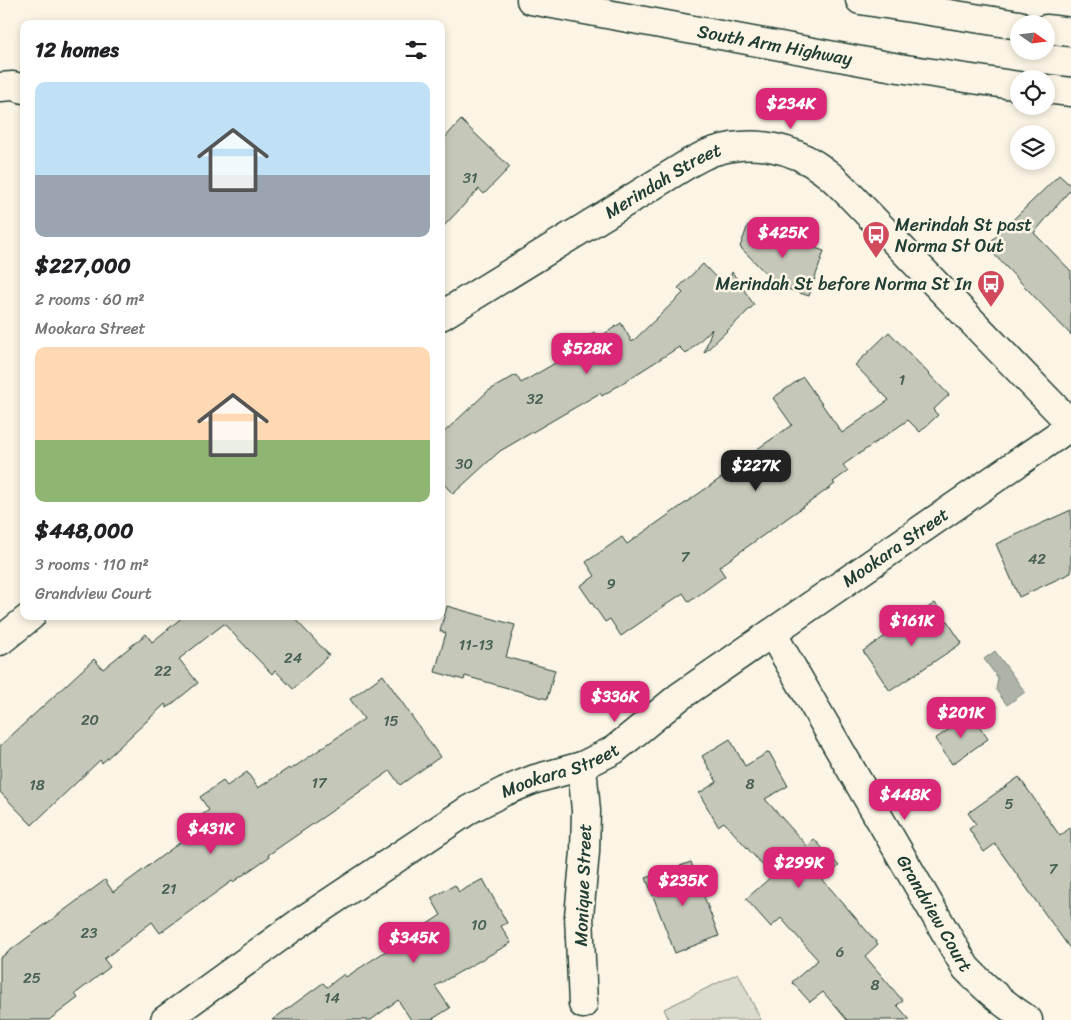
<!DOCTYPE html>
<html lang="en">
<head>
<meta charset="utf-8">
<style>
	body { margin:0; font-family:Sriracha,sans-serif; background:#f6f6f6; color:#202124; height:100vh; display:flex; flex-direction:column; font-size:19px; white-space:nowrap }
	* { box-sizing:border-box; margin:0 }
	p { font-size:16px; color:#757577 }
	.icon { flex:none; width:28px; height:28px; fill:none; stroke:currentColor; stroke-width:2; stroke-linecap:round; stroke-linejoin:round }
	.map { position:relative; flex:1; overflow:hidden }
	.details { position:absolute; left:20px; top:20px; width:425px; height:600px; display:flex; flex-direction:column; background:#fff; border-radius:10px; box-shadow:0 2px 8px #0003 }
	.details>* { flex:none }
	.needle { width:32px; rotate:104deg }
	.tools { position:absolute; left:1010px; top:15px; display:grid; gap:10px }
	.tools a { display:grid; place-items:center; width:45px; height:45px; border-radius:50%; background:#fff; box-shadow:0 2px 8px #0003; font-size:25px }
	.price { position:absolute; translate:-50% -42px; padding:0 11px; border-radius:10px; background:#db2777; color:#fff; font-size:16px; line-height:32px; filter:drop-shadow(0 1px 2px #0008) }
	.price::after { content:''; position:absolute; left:50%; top:30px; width:15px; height:11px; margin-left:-8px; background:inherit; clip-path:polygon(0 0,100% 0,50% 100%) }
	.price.active { background:#222; color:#fff }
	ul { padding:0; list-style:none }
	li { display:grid; align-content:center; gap:10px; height:265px; padding:0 15px }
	li span { display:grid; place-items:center; height:155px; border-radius:10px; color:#555 }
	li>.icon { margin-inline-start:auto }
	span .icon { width:90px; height:90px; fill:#fffc; stroke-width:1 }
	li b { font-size:21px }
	h2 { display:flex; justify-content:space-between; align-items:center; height:60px; padding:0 15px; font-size:21px }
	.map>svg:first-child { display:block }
</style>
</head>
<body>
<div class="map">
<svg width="1071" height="1020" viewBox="0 0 1071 1020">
	<rect width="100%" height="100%" fill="#fcf5e5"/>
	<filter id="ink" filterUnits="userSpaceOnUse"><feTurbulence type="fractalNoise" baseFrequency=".02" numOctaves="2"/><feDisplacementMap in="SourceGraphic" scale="10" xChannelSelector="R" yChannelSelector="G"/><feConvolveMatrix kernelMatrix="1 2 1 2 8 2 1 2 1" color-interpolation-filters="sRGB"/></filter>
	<g filter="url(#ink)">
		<path fill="#dcdacc" stroke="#7e8c80" d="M 738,973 L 761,1020 L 669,1020 L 664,1009 Z"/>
		<path fill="#aeb3a7" stroke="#758479" d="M 995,651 L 1025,692 L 1007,705 L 996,690 L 998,678 L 984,659 Z"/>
		<path fill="#c5c7b9" stroke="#1f3d34" d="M 461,120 L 510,167 L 484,194 L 479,189 L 441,229 L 441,142 Z
			M 1059,175 L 1071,186 L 1071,189 L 1034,233 L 1071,271 L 1071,335 L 986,246 Z
			M 748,225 L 824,251 L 809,296 L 778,286 L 740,247 Z
			M 703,264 L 726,288 L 732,272 L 754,305 L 704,353 L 712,329 L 686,354 L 679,347 L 602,396 L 600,393 L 500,451 L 453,494 L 441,481 L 441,435 L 488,391 L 516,375 L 521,383 L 574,352 L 571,347 L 594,332 L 598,338 L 621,323 L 632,342 L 683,293 L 678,288 Z
			M 889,332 L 949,395 L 933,410 L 938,415 L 920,432 L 908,420 L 843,465 L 848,471 L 833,482 L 835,484 L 719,567 L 725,576 L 689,602 L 683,593 L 621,636 L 610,619 L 605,622 L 580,586 L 595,576 L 586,562 L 622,537 L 627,544 L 738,466 L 737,463 L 792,425 L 773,398 L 803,377 L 842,433 L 889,400 L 855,365 Z
			M 1071,510 L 1071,573 L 1019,597 L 996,544 Z
			M 935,603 L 962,643 L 890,691 L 863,651 Z
			M 447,606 L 515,625 L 506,657 L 555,670 L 547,699 L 465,676 L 464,680 L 435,672 L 446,633 L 440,631 Z
			M 184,616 L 292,616 L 329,655 L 293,689 L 275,670 L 272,674 L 224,624 L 179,659 L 198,683 L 167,708 L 165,704 L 102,763 L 100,760 L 32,825 L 0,792 L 0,746 L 94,659 L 103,669 L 146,634 L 152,642 Z
			M 383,675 L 440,757 L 400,785 L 390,771 L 268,855 L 269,857 L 233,882 L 232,881 L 160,933 L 152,922 L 104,959 L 110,967 L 75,994 L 78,998 L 49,1020 L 0,1020 L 0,958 L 105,880 L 113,892 L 197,830 L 192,822 L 209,810 L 200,797 L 223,781 L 227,786 L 247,772 L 258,788 L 289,768 L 290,770 L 364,719 L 350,699 Z
			M 971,714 L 988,739 L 952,764 L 935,739 Z
			M 730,739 L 745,766 L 769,752 L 788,786 L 765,799 L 807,846 L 814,839 L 839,866 L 823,880 L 878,944 L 865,956 L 903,1001 L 897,1005 L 910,1020 L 847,1020 L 823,992 L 810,1002 L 792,982 L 818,960 L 781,918 L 771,927 L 746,899 L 772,876 L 724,822 L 718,826 L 699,793 L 717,782 L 702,756 Z
			M 1019,777 L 1060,836 L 1071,827 L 1071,950 L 995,844 L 984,852 L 969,829 L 976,824 L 968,813 Z
			M 691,862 L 719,936 L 675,953 L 646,878 Z
			M 483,879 L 507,923 L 501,926 L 511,943 L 435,986 L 450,1008 L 431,1020 L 411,1020 L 398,1000 L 371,1020 L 272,1020 L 323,983 L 327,987 L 344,974 L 346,977 L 441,915 L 431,898 L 455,885 L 459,892 Z"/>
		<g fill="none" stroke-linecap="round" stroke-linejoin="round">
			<defs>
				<g id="street">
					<path d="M 0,87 L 13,86 L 24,89"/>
					<path id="s1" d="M 441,316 L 691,162 C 699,158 707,153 715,151 C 753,139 793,147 824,171 C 833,177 841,186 849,194 L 1071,424"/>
					<path id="s2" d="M 772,633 L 966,968 C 985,988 1005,1005 1028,1020"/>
					<path d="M 0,641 L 31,616"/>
					<path d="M 582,766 L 586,811 L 585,852 L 579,916 L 583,1004"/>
					<path id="s3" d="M 165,1020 L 299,923 L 470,809 L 505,791 L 535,779 L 582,766 L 614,750 L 679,697 L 1071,426"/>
				</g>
				<g id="primary">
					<path id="s4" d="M 531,0 L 899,68 L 1019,86"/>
					<path d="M 860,0 L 1019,25"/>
					<path d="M 1046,29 L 1071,32"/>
					<path d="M 1046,89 L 1071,92"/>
				</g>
			</defs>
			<use href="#street" stroke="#1f3d34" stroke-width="31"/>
			<use href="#primary" stroke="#1f3d34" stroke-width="31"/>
			<use href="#street" stroke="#fcf5e5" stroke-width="28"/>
			<use href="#primary" stroke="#fcf5e5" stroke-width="28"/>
		</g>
	</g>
	<defs>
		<symbol id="bus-pin" viewBox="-11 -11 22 30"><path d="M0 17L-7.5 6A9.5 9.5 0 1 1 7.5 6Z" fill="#d1495b" stroke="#fcf5e5"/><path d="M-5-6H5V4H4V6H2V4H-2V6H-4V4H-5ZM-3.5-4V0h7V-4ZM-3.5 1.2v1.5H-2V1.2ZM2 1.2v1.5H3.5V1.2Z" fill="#fff"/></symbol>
	</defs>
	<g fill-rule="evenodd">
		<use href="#bus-pin" x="860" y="219" width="32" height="43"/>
		<use href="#bus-pin" x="975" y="268" width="32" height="43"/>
	</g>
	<g text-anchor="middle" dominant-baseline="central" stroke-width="5" stroke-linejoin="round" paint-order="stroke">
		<g font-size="15" fill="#486055">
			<text x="470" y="178">31</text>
			<text x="902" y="380">1</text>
			<text x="535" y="399">32</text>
			<text x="464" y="464">30</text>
			<text x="685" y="557">7</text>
			<text x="1037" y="559">42</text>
			<text x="611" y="584">9</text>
			<text x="476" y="645">11-13</text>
			<text x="293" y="658">24</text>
			<text x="163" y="671">22</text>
			<text x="90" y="720">20</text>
			<text x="391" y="721">15</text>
			<text x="319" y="783">17</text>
			<text x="750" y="784">8</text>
			<text x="37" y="785">18</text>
			<text x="1009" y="804">5</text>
			<text x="1053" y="869">7</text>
			<text x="169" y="889">21</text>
			<text x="479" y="925">10</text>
			<text x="89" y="933">23</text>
			<text x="840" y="952">6</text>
			<text x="32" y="978">25</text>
			<text x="875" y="985">8</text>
			<text x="332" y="998">14</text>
		</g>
		<g font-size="18" fill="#1f3d34" stroke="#fcf5e5">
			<text stroke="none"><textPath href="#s4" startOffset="248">South Arm Highway</textPath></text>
			<text stroke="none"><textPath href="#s1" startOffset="260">Merindah Street</textPath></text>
			<text stroke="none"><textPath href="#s3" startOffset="874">Mookara Street</textPath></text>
			<text stroke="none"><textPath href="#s3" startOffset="469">Mookara Street</textPath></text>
			<text transform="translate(583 885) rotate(-88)">Monique Street</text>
			<text stroke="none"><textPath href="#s2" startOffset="324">Grandview Court</textPath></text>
		</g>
		<g font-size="18" fill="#1f3d34" stroke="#fcf5e5" text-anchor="start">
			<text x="895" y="225">Merindah St past<tspan x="895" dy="21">Norma St Out</tspan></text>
			<text x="972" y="284" text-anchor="end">Merindah St before Norma St In</text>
		</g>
	</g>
</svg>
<div class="tools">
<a><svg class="needle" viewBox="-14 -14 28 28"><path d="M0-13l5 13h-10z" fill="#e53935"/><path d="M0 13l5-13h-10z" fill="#757577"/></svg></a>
<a><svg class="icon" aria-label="locate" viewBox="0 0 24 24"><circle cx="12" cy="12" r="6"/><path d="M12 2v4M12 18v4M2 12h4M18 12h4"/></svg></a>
<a><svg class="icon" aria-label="layers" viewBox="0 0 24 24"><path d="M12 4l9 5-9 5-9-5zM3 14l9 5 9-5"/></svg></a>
</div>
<b class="price" style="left:791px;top:130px">$234K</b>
<b class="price" style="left:783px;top:259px">$425K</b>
<b class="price" style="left:587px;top:375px">$528K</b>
<b class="price active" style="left:756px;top:492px">$227K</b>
<b class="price" style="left:912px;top:647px">$161K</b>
<b class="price" style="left:615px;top:723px">$336K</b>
<b class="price" style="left:961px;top:739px">$201K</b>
<b class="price" style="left:905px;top:821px">$448K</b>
<b class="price" style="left:211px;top:855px">$431K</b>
<b class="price" style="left:799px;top:889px">$299K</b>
<b class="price" style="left:683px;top:907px">$235K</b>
<b class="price" style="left:414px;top:964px">$345K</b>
<section class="details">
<h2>12 homes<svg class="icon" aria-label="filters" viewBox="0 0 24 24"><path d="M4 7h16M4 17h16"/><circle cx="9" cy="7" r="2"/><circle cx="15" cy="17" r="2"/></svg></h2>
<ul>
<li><span style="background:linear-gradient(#bfe0f5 60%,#9aa5b1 0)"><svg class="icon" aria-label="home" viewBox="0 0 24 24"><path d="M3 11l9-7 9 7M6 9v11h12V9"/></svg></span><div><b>$227,000</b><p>2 rooms · 60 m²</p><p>Mookara Street</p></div></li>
<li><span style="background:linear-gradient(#ffd9b3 60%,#8fb573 0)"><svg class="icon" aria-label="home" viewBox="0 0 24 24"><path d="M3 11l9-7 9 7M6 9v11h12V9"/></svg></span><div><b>$448,000</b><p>3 rooms · 110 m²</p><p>Grandview Court</p></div></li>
</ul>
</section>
</div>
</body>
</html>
